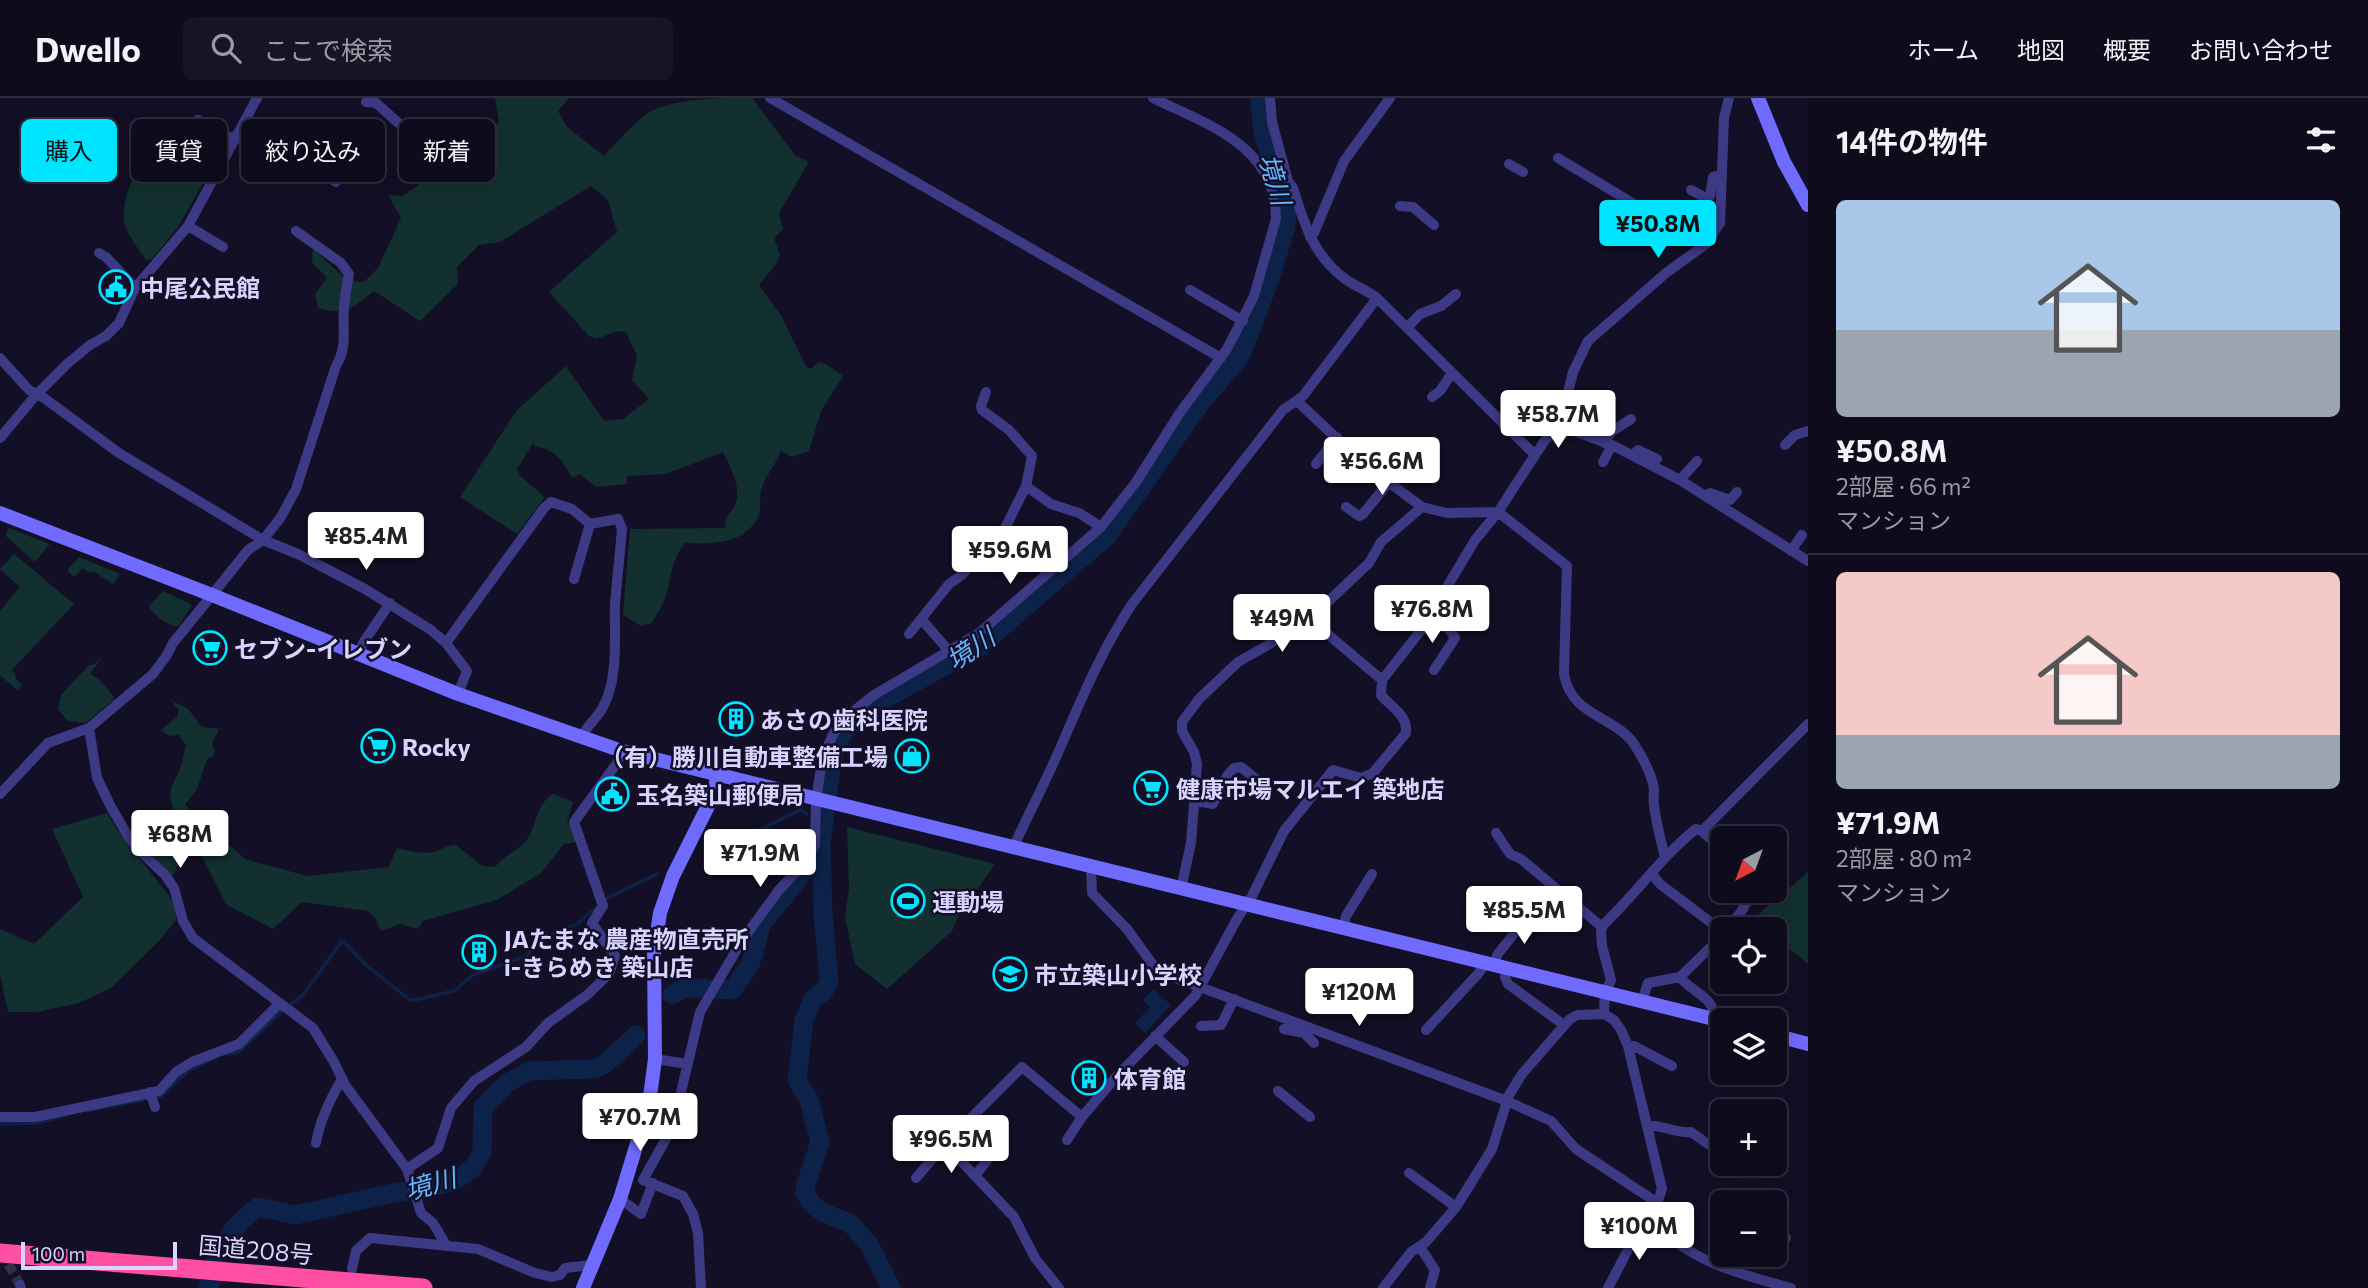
<!DOCTYPE html>
<html lang="ja">
<head>
<meta charset="utf-8">
<style>
	body { margin:0; font-family:Commissioner,"Noto Sans JP",sans-serif; background:#171425; color:#f1f3f6; height:100vh; display:flex; flex-direction:column; font-size:26px; white-space:nowrap }
	* { box-sizing:border-box; margin:0 }
	p { font-size:23px; color:#9b9ba3 }
	.icon { flex:none; width:38px; height:38px; fill:none; stroke:currentColor; stroke-width:2; stroke-linecap:round; stroke-linejoin:round }
	.map { position:relative; flex:1; overflow:hidden }
	.panel { display:flex; flex-direction:column; background:#0e0b1c; width:560px }
	.panel>* { flex:none }
	.top-card { position:absolute; left:21px; top:21px; width:665px; height:63px; display:flex; gap:14px }
	.needle { width:46px; rotate:221deg }
	.tools { position:absolute; left:1710px; top:728px; display:grid; gap:14px }
	.tools a { display:grid; place-items:center; width:77px; height:77px; border-radius:10px; background:#0e0b1c; box-shadow:0 7px 28px #0002,0 0 0 2px #2e2b3b; font-size:35px }
	.scale { position:absolute; left:21px; bottom:18px; width:156px; box-sizing:border-box; padding-left:7px; border:4px solid #d9d4ff; border-top:0; font-size:19px; line-height:24px; white-space:nowrap; color:#d9d4ff; -webkit-text-stroke:5px #130f26; paint-order:stroke }
	.price { position:absolute; translate:-50% -60px; padding:0 16px; border-radius:7px; background:#fff; color:#222; font-size:23px; line-height:46px; filter:drop-shadow(0 2px 4px #0008) }
	.price::after { content:''; position:absolute; left:50%; top:42px; width:21px; height:16px; margin-left:-10px; background:inherit; clip-path:polygon(0 0,100% 0,50% 100%) }
	.price.current { background:#00e5ff; color:#111 }
	ul { padding:0; list-style:none }
	li { display:grid; align-content:center; gap:14px; height:371px; padding:0 28px }
	li+li { border-top:2px solid #2e2b3b }
	li span { display:grid; place-items:center; height:217px; border-radius:10px; color:#555 }
	li>.icon { margin-inline-start:auto }
	span .icon { width:126px; height:126px; fill:#fffc; stroke-width:1 }
	li b { font-size:30px }
	h2 { display:flex; justify-content:space-between; align-items:center; height:84px; padding:0 28px; font-size:30px }
	.chip { padding:0 24px; border-radius:10px; background:#0e0b1c; box-shadow:0 7px 28px #0002,0 0 0 2px #2e2b3b; font-size:24px; line-height:63px }
	.chip.current { background:#00e5ff; color:#111 }
	header { display:flex; align-items:center; gap:42px; box-sizing:border-box; height:98px; padding:0 35px; background:#0e0b1c; border-bottom:2px solid #2e2b3b }
	header strong { font-size:33px }
	nav { display:flex; gap:38px; margin-inline-start:auto; font-size:24px }
	.search { width:490px; height:63px; background:#171425; display:flex; align-items:center; gap:18px; box-sizing:border-box; padding:0 24px; border-radius:10px; color:#9b9ba3; font-size:26px }
	main { display:flex; flex:1; min-height:0 }
	.map>svg:first-child { display:block }
</style>
</head>
<body>
<header>
<strong>Dwello</strong>
<div class="search"><svg class="icon" aria-label="search" viewBox="0 0 24 24"><circle cx="10" cy="10" r="6"/><path d="M15 15l6 6"/></svg>ここで検索</div>
<nav><a>ホーム</a><a>地図</a><a>概要</a><a>お問い合わせ</a></nav>
</header>
<main>
<div class="map">
<svg width="1808" height="1190" viewBox="0 0 1808 1190">
	<rect width="100%" height="100%" fill="#130f26"/>
	<path fill="#12302f" d="M 495,0 L 569,0 L 558,13 L 567,29 L 604,58 C 617,44 631,28 646,16 C 672,0 719,0 752,0 L 795,57 L 809,64 L 779,115 L 783,131 L 774,140 L 780,157 L 776,166 L 759,187 L 782,219 L 806,269 L 811,271 L 818,264 L 826,266 L 843,278 L 821,313 L 809,353 L 792,359 L 781,353 C 776,366 765,379 761,392 C 759,401 762,411 758,419 C 744,447 711,446 685,445 C 673,458 671,477 667,494 C 665,505 657,515 652,525 L 641,528 L 623,517 L 630,431 L 725,430 C 726,413 733,416 736,404 C 741,388 730,368 723,354 L 666,376 L 627,378 L 627,386 L 596,389 L 580,376 L 572,380 C 564,364 554,350 536,349 L 533,345 L 517,371 L 520,378 L 545,399 L 517,436 L 460,399 L 517,312 L 566,268 L 604,323 L 623,321 L 649,301 L 632,282 L 637,258 L 626,234 L 616,233 L 597,241 L 589,238 L 549,194 L 617,134 L 608,102 L 591,88 L 500,144 L 479,147 L 457,169 L 458,186 L 420,223 L 374,193 C 352,210 346,218 318,210 L 315,196 L 327,180 L 312,164 L 313,151 L 344,179 L 357,184 L 365,183 L 378,170 L 401,120 L 388,97 L 403,98 L 440,71 L 459,54 L 467,61 L 472,56 L 499,24 Z
		M 166,43 L 213,68 L 178,129 L 152,161 L 146,162 C 140,153 124,132 124,123 C 122,93 140,57 166,43 Z
		M 8,430 L 11,431 L 50,446 L 35,464 L 6,438 Z
		M 14,456 L 74,506 L 12,572 L 16,577 L 15,580 L 22,587 L 17,592 L 0,577 L 0,513 L 20,489 L 0,471 Z
		M 79,459 L 120,476 L 113,486 L 93,473 L 90,475 L 83,470 L 74,479 L 67,472 Z
		M 163,493 L 192,507 L 178,529 C 169,528 153,517 149,508 Z
		M 101,560 L 102,560 L 90,576 L 99,581 L 114,599 L 113,602 L 85,625 L 68,623 L 58,611 L 61,597 L 89,567 L 93,567 Z
		M 171,602 L 188,611 L 202,629 L 219,631 L 212,646 L 215,651 L 213,659 L 207,661 L 197,691 L 185,707 L 245,761 L 307,778 L 389,769 L 397,750 C 408,753 422,756 433,754 C 442,752 447,747 456,747 L 482,768 L 495,769 C 503,759 516,753 525,744 C 538,729 534,708 553,696 L 573,704 L 567,724 L 583,743 L 564,746 L 541,775 L 497,802 L 423,823 L 418,831 L 400,826 L 381,833 L 375,820 L 368,813 L 302,804 L 273,831 L 227,807 L 195,746 L 183,759 L 172,779 L 146,751 L 147,745 L 150,745 L 158,731 L 175,719 L 170,698 L 172,688 L 180,671 L 186,647 L 179,637 L 169,638 L 161,632 L 177,619 L 179,613 Z
		M 107,715 L 117,732 L 177,808 L 176,822 L 159,843 L 111,890 L 79,905 L 37,914 L 8,914 L 0,877 L 0,831 L 34,846 L 83,799 L 52,731 Z
		M 847,729 L 995,766 L 959,817 L 952,833 L 887,891 L 855,866 L 845,819 L 849,790 Z
		M 1808,774 L 1808,866 L 1775,839 L 1774,831 L 1766,831 L 1754,820 Z"/>
	<path fill="#0c2248" d="M 1153,891 L 1171,907 L 1145,935 L 1135,925 L 1150,909 L 1143,902 Z"/>
	<g fill="none" stroke-linecap="round" stroke-linejoin="round">
		<path stroke="#0c2248" stroke-width="3.5" d="M 822,717 L 827,717
			M 706,747 L 749,737 L 800,712 L 807,716
			M 603,802 L 657,776
			M 226,956 L 239,954 L 281,914 L 304,896 L 341,844 L 344,844 L 366,867 L 410,902 L 415,902 L 454,893 L 473,877 L 526,858 L 543,840 L 577,826 L 598,808
			M 88,1013 L 161,998 L 188,973 L 215,960
			M 0,1026 L 38,1025 L 67,1017"/>
		<path stroke="#0c2248" stroke-width="19" d="M 821,746 L 823,815 L 829,883 L 824,893 L 813,901 L 804,922 L 797,982 L 809,1002 L 820,1044 L 806,1086 L 805,1095 L 812,1106 L 824,1115 L 850,1125 L 869,1146 L 891,1190
			M 672,897 L 685,890 L 732,892 L 750,867 L 762,825 L 797,783 L 821,746 L 830,677 L 835,651 L 845,632 L 872,608 L 978,550 L 1107,438 L 1202,303 L 1240,259 L 1270,181 L 1286,128 L 1287,113 L 1263,34 L 1259,0
			M 216,1161 C 227,1138 237,1124 258,1109 L 295,1117 L 398,1094 L 427,1091 L 456,1082 L 473,1070 L 482,1055 L 483,1009 L 507,985 L 529,973 L 594,971 L 605,966 L 636,937
			M 208,1190 L 214,1179"/>
		<path stroke="#312d47" stroke-width="10" stroke-dasharray="10 5" stroke-linecap="butt" d="M 1,1153 L 20,1187"/>
		<path stroke="#3d3a85" stroke-width="10" d="M 770,0 L 1221,260
			M 1270,0 L 1272,24 L 1288,83 L 1293,90 C 1304,125 1313,157 1344,180 C 1354,188 1367,192 1377,200 L 1535,357
			M 366,4 L 376,5 L 403,29
			M 198,22 L 229,39 L 242,40 L 276,69
			M 343,39 L 361,54
			M 286,46 L 336,84
			M 1558,60 L 1690,140 L 1702,149
			M 1509,66 L 1523,74
			M 1691,92 L 1706,100 L 1710,98 L 1713,79 L 1716,78 L 1722,80
			M 1400,108 L 1413,109 L 1434,127
			M 188,128 L 223,149
			M 1310,139 L 1314,135 L 1344,63 L 1390,0
			M 99,155 L 106,159 L 135,190
			M 1190,192 L 1243,223
			M 1408,229 L 1420,216 L 1441,208 L 1456,196
			M 0,260 L 29,292 L 44,300 L 119,355 L 263,442 L 298,456 L 365,491 L 431,532 L 446,545 L 467,573 L 458,596
			M 1432,299 L 1440,293 L 1452,275
			M 1298,304 L 1364,366 L 1422,409 L 1447,415 L 1498,414 L 1567,468 L 1564,576 C 1571,617 1610,617 1631,642 C 1640,654 1652,676 1654,691 C 1654,696 1653,701 1654,707 C 1656,725 1661,742 1665,760
			M 1560,328 L 1612,347 L 1680,382 L 1808,463
			M 0,340 L 36,297 L 67,266 L 90,247 L 106,238 L 119,225 L 135,190 L 188,128 L 257,0
			M 1604,345 L 1611,334 L 1631,321
			M 1785,347 L 1795,337 L 1808,333
			M 1633,358 L 1638,352 L 1657,361
			M 1603,364 L 1612,347
			M 1316,366 L 1337,339
			M 1680,382 L 1697,363
			M 1026,388 L 1051,406 L 1079,415 L 1101,429
			M 1710,395 L 1730,402 L 1737,394
			M 1346,409 L 1359,418 L 1363,416 L 1389,384
			M 1791,453 L 1802,437
			M 574,481 L 590,426
			M 1317,514 L 1312,523 L 1382,582
			M 1428,521 L 1449,531 L 1455,540 L 1434,572
			M 922,522 L 949,553
			M 909,536 L 949,486 L 962,477 L 997,434 L 1004,432 L 1026,388 L 1032,358 L 1009,332 L 982,312 L 981,308 L 986,294
			M 446,545 L 544,410 L 551,404 L 572,411 L 590,426 L 618,421 L 622,431 C 620,456 617,481 615,507 C 614,538 619,580 603,609 C 597,621 586,628 581,640
			M 359,556 L 363,545 L 390,505
			M 89,630 L 97,680 L 111,709 L 128,738 L 143,756 L 165,777 L 174,790 L 183,823 L 193,840 L 313,930 L 334,964 L 345,987 L 407,1071 L 421,1115 L 433,1125 L 446,1147
			M 0,696 L 48,645 L 89,630 L 153,576 L 167,557 L 173,545 L 212,497 L 248,452 L 263,442 L 281,419 L 296,391 L 336,268 C 348,248 342,231 344,209 C 345,198 347,187 349,176 L 341,165 L 296,133
			M 1196,703 L 1213,706 L 1227,678 L 1234,670 L 1241,669 L 1257,682
			M 1702,733 L 1722,751
			M 1496,735 L 1510,756 L 1521,761 L 1602,829
			M 1014,748 C 1028,717 1044,687 1058,655 C 1081,602 1100,555 1132,506 L 1276,321 L 1283,312 L 1303,298 L 1377,200
			M 1091,768 L 1092,795 L 1127,831 L 1156,871 L 1165,876 L 1507,1003 L 1551,1023 L 1576,1051 L 1659,1106
			M 1652,776 L 1660,786 L 1722,833
			M 1181,791 L 1191,745 L 1197,666 L 1194,654 L 1182,633 L 1182,624 L 1199,601 L 1238,564 L 1296,531 L 1317,514 L 1369,465 L 1381,444 L 1422,409
			M 1343,830 L 1346,818 L 1372,776
			M 1728,831 L 1743,811 L 1752,793
			M 1495,866 L 1497,857 L 1528,818
			M 1507,869 L 1505,879 L 1508,886 L 1564,927
			M 1680,879 C 1693,896 1715,898 1714,921
			M 1642,903 L 1648,885 L 1680,879 L 1722,838
			M 1604,916 L 1605,894 L 1611,882 L 1602,848 L 1601,833 L 1603,827 C 1635,797 1662,758 1696,731 L 1702,733 L 1808,626
			M 1201,928 L 1221,927 L 1234,901
			M 1284,931 L 1304,935 L 1314,945
			M 1426,932 L 1478,876 L 1486,864
			M 1155,938 L 1184,964
			M 1628,948 L 1634,948 L 1672,968
			M 655,961 L 687,966
			M 1278,993 L 1310,1019
			M 150,994 L 155,1009
			M 0,1019 L 35,1019 L 159,993 L 176,974 L 192,964 L 239,946 L 280,905
			M 1647,1028 C 1662,1026 1676,1036 1691,1034 L 1722,1056
			M 1067,1042 L 1082,1019 L 1115,980 L 1195,898 L 1237,821 L 1252,798 L 1284,733 L 1333,672 L 1361,680 L 1373,675 L 1406,635 C 1408,617 1392,610 1381,597 L 1382,582 L 1422,531 L 1475,442 L 1498,414 L 1535,357 L 1546,341 L 1560,328 L 1573,274 L 1588,243 L 1666,175 L 1706,146 L 1720,125 L 1724,20 L 1729,0
			M 316,1045 C 320,1022 330,1001 342,981
			M 407,1071 L 438,1050 L 451,1010 L 474,983 L 526,949 L 548,925 L 587,897 L 609,876 L 615,858 L 592,825 L 603,808 L 574,724 L 617,665 L 622,653
			M 1409,1075 L 1456,1109
			M 975,1078 L 995,1052
			M 916,1080 L 945,1046
			M 620,1101 L 641,1116 L 653,1085
			M 1652,1121 C 1684,1162 1742,1177 1791,1190
			M 1774,1132 L 1786,1140
			M 1420,1149 L 1435,1172 L 1430,1190
			M 352,1171 L 356,1153 L 370,1140 L 478,1151 L 535,1175 L 552,1179 L 560,1177 L 565,1170 L 591,1167
			M 20,1187 L 21,1190
			M 701,1190 L 698,1135 L 693,1116 L 683,1098 L 643,1082 L 673,1028 L 700,914 L 743,841 L 779,792 L 807,762 L 815,747 L 816,701 L 822,663 L 832,638 L 844,621 L 874,597 L 979,535 L 1101,429 L 1136,384 L 1179,316 L 1227,251 L 1254,198 L 1276,121 C 1276,47 1208,27 1153,0
			M 1059,1190 L 1035,1160 L 1014,1119 L 945,1046 L 1022,969 L 1082,1019
			M 1383,1190 L 1411,1154 L 1426,1144 L 1456,1109 L 1492,1051 L 1509,997 L 1522,976 L 1570,921 L 1577,917 L 1604,916 L 1614,922 L 1621,932 L 1628,948 L 1662,1091 L 1652,1121 L 1643,1127 L 1632,1144 L 1608,1190"/>
		<path stroke="#6f6bff" stroke-width="14" d="M 1758,0 L 1784,64 L 1808,107
			M 0,415 L 212,497 L 458,596 L 622,653 L 1722,923
			M 1774,937 L 1808,946
			M 583,1190 L 620,1101 L 649,1006 L 655,961 L 654,856 L 660,815 L 673,778 L 711,702 L 718,678"/>
		<path stroke="#ff4fa3" stroke-width="19" d="M 0,1155 L 423,1190"/>
	</g>
	<defs>
		<symbol id="civic-ring" viewBox="-11 -11 22 22"><circle r="9.5" fill="#130f26" stroke="#00e5ff" stroke-width="1.5"/><path d="M-.6-6.5H3V-4.5H.6V-3L4-1V1h2V6H-6V1h2V-1L-.6-3ZM-1.2 2.5V6h2.4V2.5Z" fill="#00e5ff"/></symbol>
		<symbol id="supermarket-ring" viewBox="-11 -11 22 22"><circle r="9.5" fill="#130f26" stroke="#00e5ff" stroke-width="1.5"/><path d="M-6-5.5h2.5l.6 2H6L4.5 2H-2.5L-4.4-4H-6ZM-1.5 3.2a1.3 1.3 0 1 0 .1 0ZM3 3.2a1.3 1.3 0 1 0 .1 0Z" fill="#00e5ff"/></symbol>
		<symbol id="building-ring" viewBox="-11 -11 22 22"><circle r="9.5" fill="#130f26" stroke="#00e5ff" stroke-width="1.5"/><path d="M-4-6H4V6H1V3H-1V6H-4ZM-2.5-4.3h1.7v1.8h-1.7ZM.8-4.3h1.7v1.8H.8ZM-2.5-1h1.7V.8h-1.7ZM.8-1h1.7V.8H.8Z" fill="#00e5ff"/></symbol>
		<symbol id="shop-ring" viewBox="-11 -11 22 22"><circle r="9.5" fill="#130f26" stroke="#00e5ff" stroke-width="1.5"/><path d="M-5-2.5h2.3a2.7 3.5 0 0 1 5.4 0H5L5.5 6h-11ZM-1.5-2.5h3a1.5 2.3 0 0 0-3 0Z" fill="#00e5ff"/></symbol>
		<symbol id="stadium-ring" viewBox="-11 -11 22 22"><circle r="9.5" fill="#130f26" stroke="#00e5ff" stroke-width="1.5"/><path d="M0-5a6.5 5 0 1 0 0 10a6.5 5 0 1 0 0-10ZM-3.5-1.8h7v3.6h-7Z" fill="#00e5ff"/></symbol>
		<symbol id="school-ring" viewBox="-11 -11 22 22"><circle r="9.5" fill="#130f26" stroke="#00e5ff" stroke-width="1.5"/><path d="M0-5L7-2L0 1L-7-2ZM-4 1L0 2.5L4 1V4Q0 6-4 4Z" fill="#00e5ff"/></symbol>
	</defs>
	<g fill-rule="evenodd">
		<use href="#civic-ring" x="97" y="170" width="38" height="38"/>
		<use href="#supermarket-ring" x="191" y="531" width="38" height="38"/>
		<use href="#building-ring" x="717" y="602" width="38" height="38"/>
		<use href="#supermarket-ring" x="359" y="629" width="38" height="38"/>
		<use href="#shop-ring" x="893" y="639" width="38" height="38"/>
		<use href="#supermarket-ring" x="1132" y="671" width="38" height="38"/>
		<use href="#civic-ring" x="593" y="677" width="38" height="38"/>
		<use href="#stadium-ring" x="889" y="784" width="38" height="38"/>
		<use href="#building-ring" x="460" y="835" width="38" height="38"/>
		<use href="#school-ring" x="991" y="857" width="38" height="38"/>
		<use href="#building-ring" x="1070" y="961" width="38" height="38"/>
	</g>
	<g text-anchor="middle" dominant-baseline="central" stroke-width="5" stroke-linejoin="round" paint-order="stroke">
		<g font-size="24" font-weight="bold" fill="#d9d4ff" stroke="#130f26" text-anchor="start">
			<text x="140" y="189">中尾公民館</text>
			<text x="234" y="550">セブン-イレブン</text>
			<text x="760" y="621">あさの歯科医院</text>
			<text x="402" y="648">Rocky</text>
			<text x="888" y="658" text-anchor="end">（有）勝川自動車整備工場</text>
			<text x="1176" y="690">健康市場マルエイ 築地店</text>
			<text x="636" y="696">玉名築山郵便局</text>
			<text x="932" y="803">運動場</text>
			<text x="504" y="840">JAたまな 農産物直売所<tspan x="504" dy="28">i-きらめき 築山店</tspan></text>
			<text x="1034" y="876">市立築山小学校</text>
			<text x="1114" y="980">体育館</text>
		</g>
		<g font-size="24" fill="#d9d4ff" stroke="#130f26">
			<text transform="translate(256 1151) rotate(5)">国道208号</text>
		</g>
		<g font-size="26" font-style="italic" fill="#62b6ff" stroke="#130f26">
			<text transform="translate(1276 81) rotate(74)">境川</text>
			<text transform="translate(970 550) rotate(-34)">境川</text>
			<text transform="translate(430 1085) rotate(-16)">境川</text>
		</g>
	</g>
</svg>
<div class="tools">
<a><svg class="needle" viewBox="-14 -14 28 28"><path d="M0-13l5 13h-10z" fill="#e53935"/><path d="M0 13l5-13h-10z" fill="#9b9ba3"/></svg></a>
<a><svg class="icon" aria-label="locate" viewBox="0 0 24 24"><circle cx="12" cy="12" r="6"/><path d="M12 2v4M12 18v4M2 12h4M18 12h4"/></svg></a>
<a><svg class="icon" aria-label="layers" viewBox="0 0 24 24"><path d="M12 4l9 5-9 5-9-5zM3 14l9 5 9-5"/></svg></a>
<a>+</a>
<a>−</a>
</div>
<div class="scale">100 m</div>
<b class="price current" style="left:1658px;top:162px">¥50.8M</b>
<b class="price" style="left:1558px;top:352px">¥58.7M</b>
<b class="price" style="left:1382px;top:399px">¥56.6M</b>
<b class="price" style="left:366px;top:474px">¥85.4M</b>
<b class="price" style="left:1010px;top:488px">¥59.6M</b>
<b class="price" style="left:1432px;top:547px">¥76.8M</b>
<b class="price" style="left:1282px;top:556px">¥49M</b>
<b class="price" style="left:180px;top:772px">¥68M</b>
<b class="price" style="left:760px;top:791px">¥71.9M</b>
<b class="price" style="left:1524px;top:848px">¥85.5M</b>
<b class="price" style="left:1359px;top:930px">¥120M</b>
<b class="price" style="left:640px;top:1055px">¥70.7M</b>
<b class="price" style="left:951px;top:1077px">¥96.5M</b>
<b class="price" style="left:1639px;top:1164px">¥100M</b>
<div class="top-card">
<a class="chip current">購入</a>
<a class="chip">賃貸</a>
<a class="chip">絞り込み</a>
<a class="chip">新着</a>
</div>
</div>
<section class="panel">
<h2>14件の物件<svg class="icon" aria-label="filters" viewBox="0 0 24 24"><path d="M4 7h16M4 17h16"/><circle cx="9" cy="7" r="2"/><circle cx="15" cy="17" r="2"/></svg></h2>
<ul>
<li><span style="background:linear-gradient(#a9c7e8 60%,#9aa5b1 0)"><svg class="icon" aria-label="home" viewBox="0 0 24 24"><path d="M3 11l9-7 9 7M6 9v11h12V9"/></svg></span><div><b>¥50.8M</b><p>2部屋 · 66 m²</p><p>マンション</p></div></li>
<li><span style="background:linear-gradient(#f6c9c9 75%,#9aa5b1 0)"><svg class="icon" aria-label="home" viewBox="0 0 24 24"><path d="M3 11l9-7 9 7M6 9v11h12V9"/></svg></span><div><b>¥71.9M</b><p>2部屋 · 80 m²</p><p>マンション</p></div></li>
</ul>
</section>
</main>
</body>
</html>
